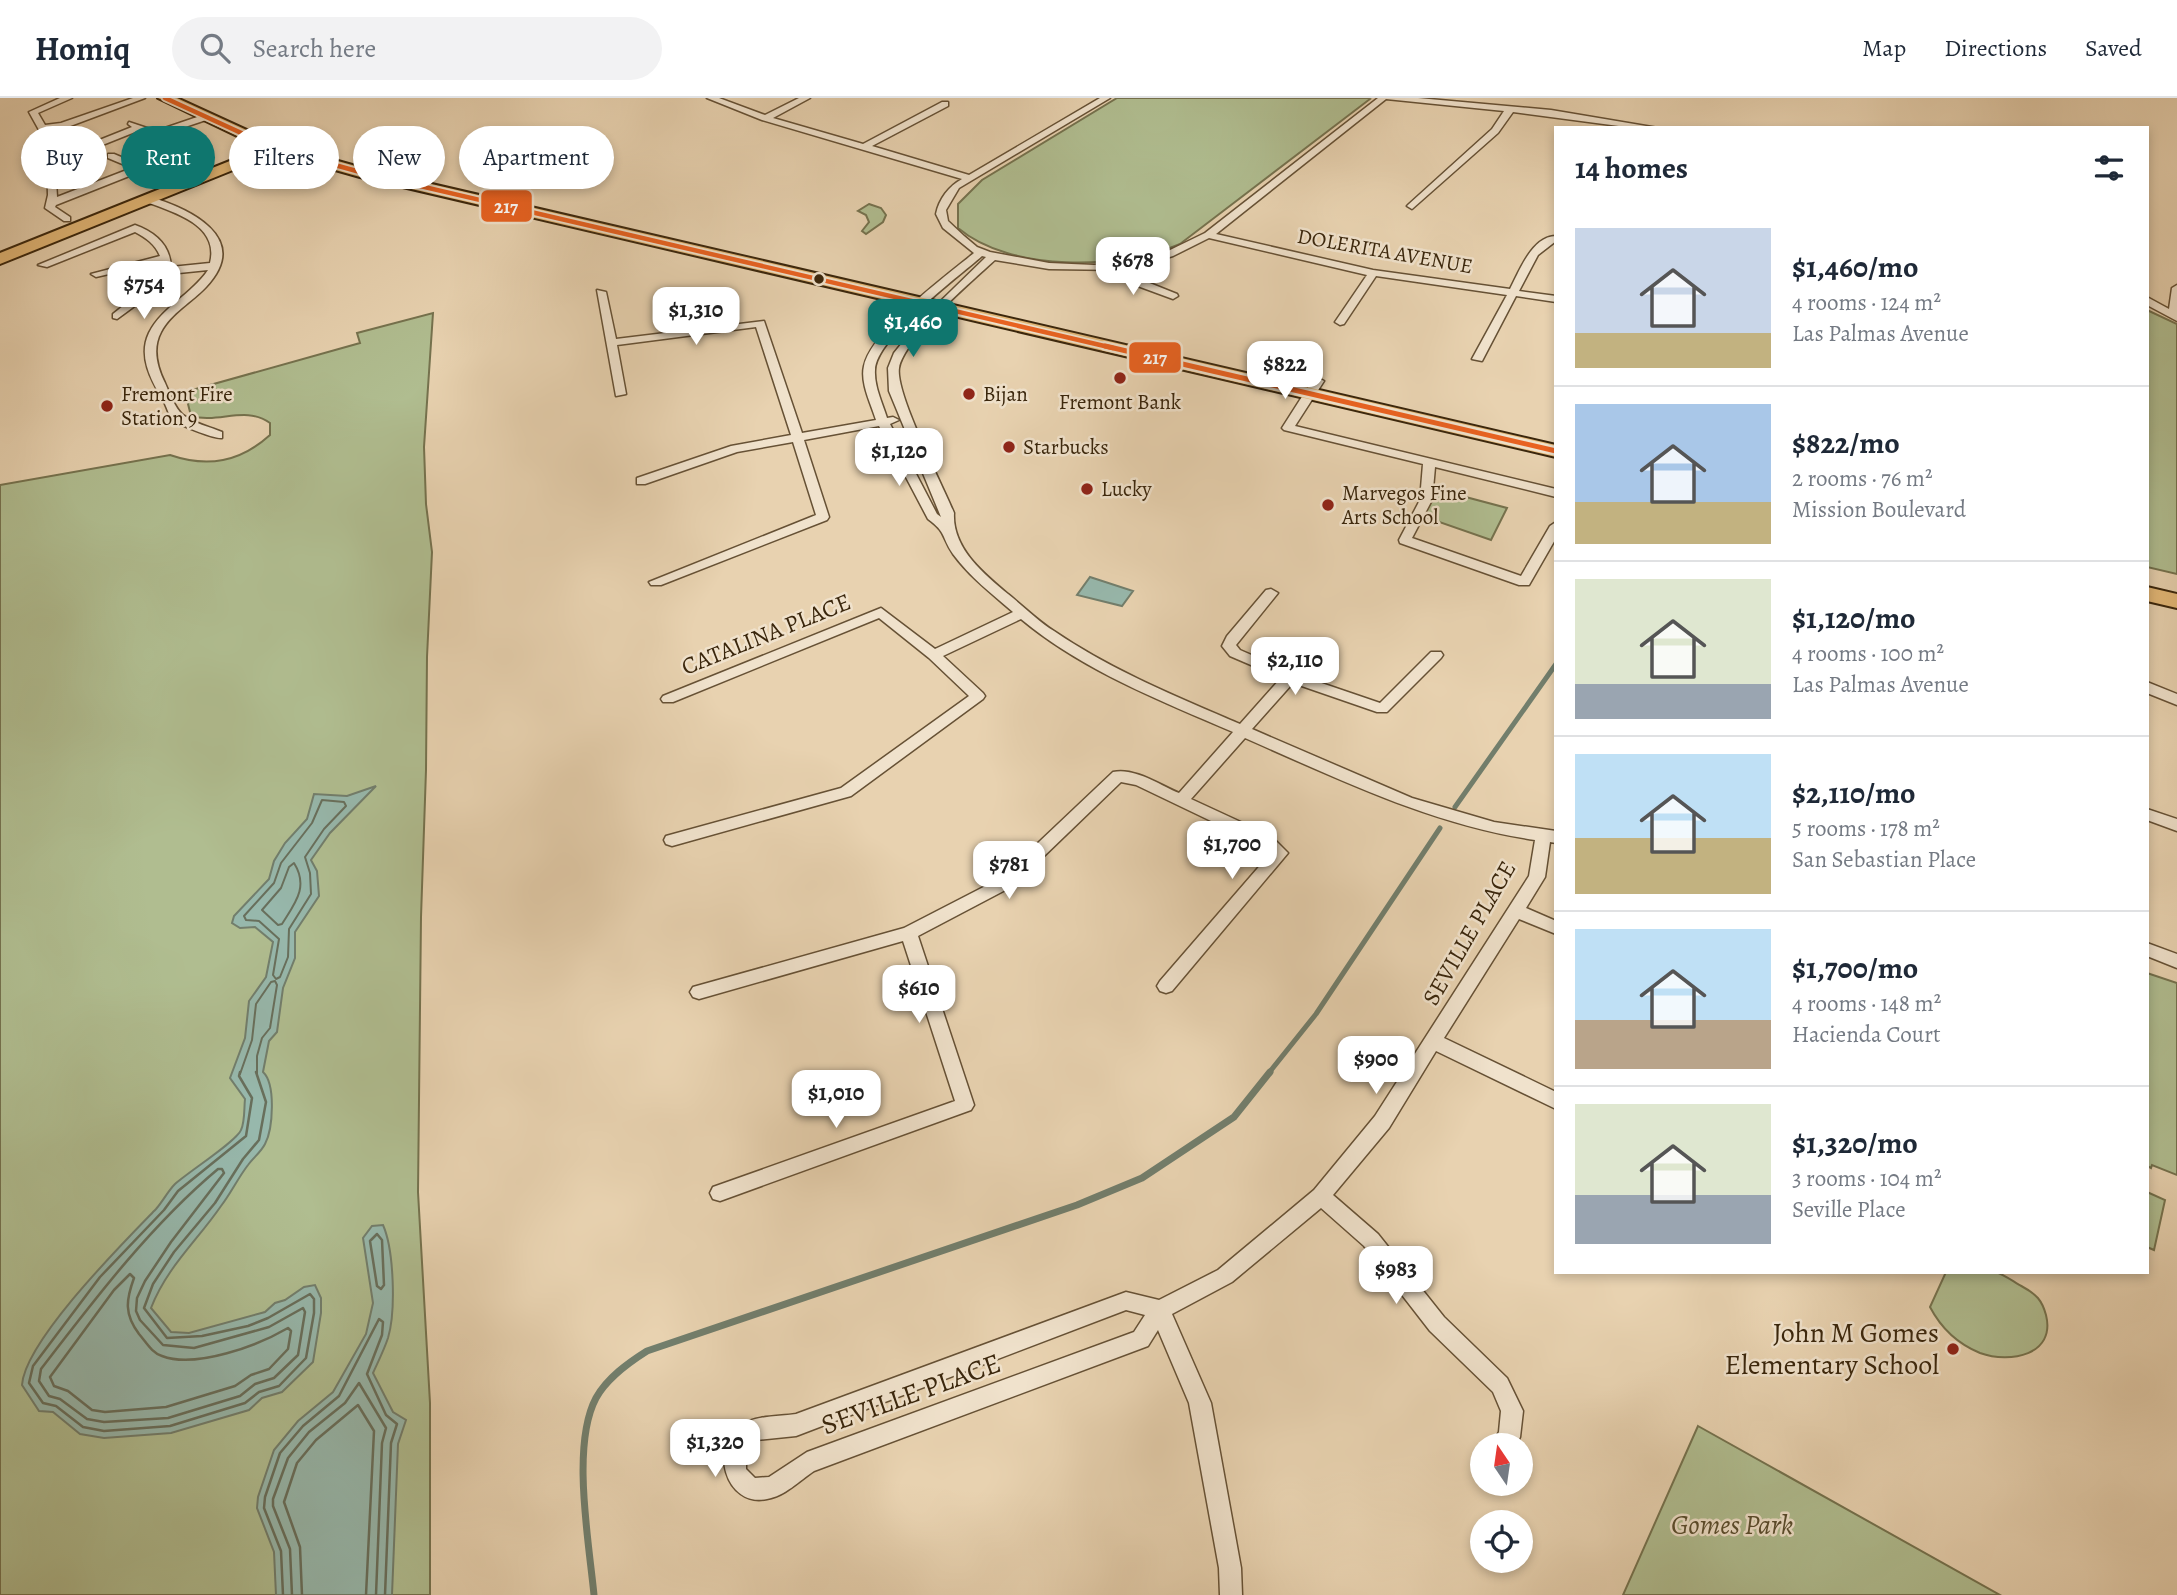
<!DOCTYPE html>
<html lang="en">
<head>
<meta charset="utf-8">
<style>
	body { margin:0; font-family:Alegreya,serif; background:#f2f2f3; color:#1f2937; height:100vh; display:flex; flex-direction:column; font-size:26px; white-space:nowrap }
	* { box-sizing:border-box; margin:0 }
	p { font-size:23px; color:#747a83 }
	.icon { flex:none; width:38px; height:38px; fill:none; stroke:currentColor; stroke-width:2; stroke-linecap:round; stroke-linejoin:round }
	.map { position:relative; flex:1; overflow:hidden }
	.panel { position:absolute; left:1554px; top:28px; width:595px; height:1148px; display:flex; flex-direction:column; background:#fff; border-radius:0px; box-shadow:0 4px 10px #0003 }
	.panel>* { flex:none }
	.banner { position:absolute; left:21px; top:28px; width:665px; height:63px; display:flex; gap:14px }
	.needle { width:46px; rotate:347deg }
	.tools { position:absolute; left:1470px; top:1335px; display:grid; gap:14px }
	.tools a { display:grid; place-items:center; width:63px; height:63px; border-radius:50%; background:#fff; box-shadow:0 4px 10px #0003; font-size:35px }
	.price { position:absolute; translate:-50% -60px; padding:0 16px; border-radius:14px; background:#fff; color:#222; font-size:23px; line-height:46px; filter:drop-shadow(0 2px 4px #0008) }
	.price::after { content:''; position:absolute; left:50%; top:42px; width:21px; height:16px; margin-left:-10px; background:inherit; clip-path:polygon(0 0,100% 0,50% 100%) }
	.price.current { background:#0f766e; color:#fff }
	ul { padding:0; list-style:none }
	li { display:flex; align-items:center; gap:21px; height:175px; padding:0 21px }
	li+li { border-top:2px solid #e0e1e3 }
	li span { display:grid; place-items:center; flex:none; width:196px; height:140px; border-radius:0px; color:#555 }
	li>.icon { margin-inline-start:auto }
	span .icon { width:84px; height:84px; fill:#fffc; stroke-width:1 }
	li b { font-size:30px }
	h2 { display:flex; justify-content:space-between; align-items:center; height:84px; padding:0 21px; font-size:30px }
	.tag { padding:0 24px; border-radius:32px; background:#fff; box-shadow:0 4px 10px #0003; font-size:24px; line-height:63px }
	.tag.current { background:#0f766e; color:#fff }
	header { display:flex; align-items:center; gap:42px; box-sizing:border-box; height:98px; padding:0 35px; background:#fff; border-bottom:2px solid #e0e1e3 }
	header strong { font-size:33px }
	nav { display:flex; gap:38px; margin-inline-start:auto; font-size:24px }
	.search { width:490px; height:63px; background:#f2f2f3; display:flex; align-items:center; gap:18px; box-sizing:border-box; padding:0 24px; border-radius:38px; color:#747a83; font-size:26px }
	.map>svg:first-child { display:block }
</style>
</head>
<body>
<header>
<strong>Homiq</strong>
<div class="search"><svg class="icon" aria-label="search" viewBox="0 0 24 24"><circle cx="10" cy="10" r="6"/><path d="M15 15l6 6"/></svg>Search here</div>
<nav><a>Map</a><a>Directions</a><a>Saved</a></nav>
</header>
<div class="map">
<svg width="2177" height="1497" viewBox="0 0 2177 1497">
	<rect width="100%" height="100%" fill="#e8d2b0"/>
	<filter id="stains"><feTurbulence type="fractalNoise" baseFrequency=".00286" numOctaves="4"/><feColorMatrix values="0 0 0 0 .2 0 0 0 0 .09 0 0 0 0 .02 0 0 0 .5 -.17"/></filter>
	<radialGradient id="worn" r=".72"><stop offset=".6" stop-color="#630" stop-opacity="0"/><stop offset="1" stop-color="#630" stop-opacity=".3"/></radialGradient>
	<path fill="#b0bd90" stroke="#75724e" stroke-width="2" d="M 1117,0 L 1368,0 L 1370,1 L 1180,146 C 1120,172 1010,174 958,130 L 958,106 L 982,82 Z
		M 869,106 L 881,110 L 886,117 L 883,124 L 866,136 L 862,133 L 869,124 L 866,117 L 858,113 Z
		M 2147,212 L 2177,226 L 2177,476 L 2147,469 Z
		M 433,215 L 424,349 L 426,406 L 432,454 L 427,559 L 426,672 L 421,819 L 418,1094 L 430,1305 L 430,1497 L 0,1497 L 0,387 L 170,357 C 208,370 240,364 270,337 L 270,325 C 245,307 219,326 191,318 L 185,294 L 360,245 L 357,235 Z
		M 1428,389 L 1507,410 L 1491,442 L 1419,417 Z
		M 2147,875 L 2177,885 L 2177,1077 L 2152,1067 L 2151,1070 L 2147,1068 Z
		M 2147,1094 L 2165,1102 L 2154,1152 L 2147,1149 Z
		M 1946,1174 C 1961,1174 1980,1171 1995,1174 C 2004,1176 2015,1185 2023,1189 C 2036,1196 2042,1202 2046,1217 C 2056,1257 2010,1266 1980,1255 C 1958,1246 1941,1230 1930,1209 Z
		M 1698,1328 L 2000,1497 L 1623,1497 Z"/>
	<path fill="#97b8ac" stroke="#727e6c" stroke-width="2" d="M 1090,479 L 1133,493 L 1122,508 L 1077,497 Z
		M 376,688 L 330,735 L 311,762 L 317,773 L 319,798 L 295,834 L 295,860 L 283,890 L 277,934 L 269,943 L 263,974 C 276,986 273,1031 265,1046 C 261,1054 253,1060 248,1067 C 238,1080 231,1095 221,1108 C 197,1143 167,1169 151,1210 L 171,1234 L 189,1235 L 265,1214 L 275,1205 L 285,1202 L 304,1189 L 315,1187 L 321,1200 L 321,1215 L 313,1264 L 282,1294 L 262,1300 L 249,1312 L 171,1335 L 104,1340 L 80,1336 L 53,1314 L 39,1313 L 22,1287 C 25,1243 123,1145 156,1111 C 163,1103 168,1093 175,1086 C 188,1074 237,1043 241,1032 C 245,1024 244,1010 245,1001 L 230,980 L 245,940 L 249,903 L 266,879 L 273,844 L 255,829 L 240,830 L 232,825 L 234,818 L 269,781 L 274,763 L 285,745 L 307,721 L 314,696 L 347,698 Z
		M 383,1127 C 394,1152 396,1213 388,1240 C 384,1252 378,1264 373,1275 L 393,1314 L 406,1322 L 398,1346 L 392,1497 L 276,1497 L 274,1454 L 257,1410 L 258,1399 L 274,1352 L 298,1323 L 333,1294 L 366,1236 L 373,1205 L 363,1140 L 372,1128 Z"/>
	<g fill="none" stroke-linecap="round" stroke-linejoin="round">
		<path stroke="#686f5c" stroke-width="2" d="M 322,702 L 344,704 L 346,708 L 324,731 L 305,759 L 310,775 L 311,796 L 289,831 L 288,859 L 280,879 L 276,881 L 273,877 L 279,841 L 259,823 L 246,822 L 244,818 L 274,785 L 281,765 L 312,725 Z
			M 294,765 C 309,789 295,805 282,826 L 278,827 L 262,812 L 281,790 L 289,769 Z
			M 240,976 L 252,942 L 256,906 L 271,884 L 275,883 L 277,887 L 270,930 L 262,940 L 257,958 L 257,976"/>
		<path stroke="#686f5c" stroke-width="2.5" d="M 240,974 L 239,978 L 252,1000 L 246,1038 L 178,1093 L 164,1112 L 100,1179 L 33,1268 L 29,1285 L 43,1305 L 56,1308 L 83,1329 L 104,1333 L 170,1328 L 245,1305 L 259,1294 L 279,1288 L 306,1260 L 314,1215 L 314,1201 L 310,1196 L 268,1220 L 248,1228 L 202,1238 L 167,1240 L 144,1210 L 153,1186 L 174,1154 L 215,1105 L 243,1061 L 259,1042 L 266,1004 L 256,974
			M 218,1071 L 222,1071 L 224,1075 L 171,1144 L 145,1183 L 137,1200 L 136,1213 L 140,1222 L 163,1247 L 194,1250 L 269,1229 L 303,1210 L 305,1214 L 298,1257 L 274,1280 L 255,1286 L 240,1298 L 168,1320 L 104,1324 L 87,1321 L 60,1301 L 49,1298 L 39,1283 L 41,1271 C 94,1202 151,1127 218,1071 Z
			M 377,1136 L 382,1142 L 384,1187 L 381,1191 L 377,1188 L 370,1143 Z
			M 130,1176 L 134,1180 C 126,1202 124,1216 139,1236 C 146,1244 152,1255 162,1258 C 196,1271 259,1247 288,1230 L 291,1233 L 288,1251 L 269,1271 L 251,1277 L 235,1288 L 166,1309 L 105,1314 L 92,1312 L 68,1293 L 54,1288 L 50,1279 L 114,1192 Z
			M 283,1497 L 281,1453 L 264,1410 L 265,1399 L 280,1355 L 303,1328 L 339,1298 L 379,1221 L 383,1224 L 382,1237 L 367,1276 L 386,1317 L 397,1326 L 391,1345 L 385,1497
			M 292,1497 L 290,1451 L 273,1408 L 273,1401 L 288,1360 L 309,1334 L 345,1305 L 359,1285 L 386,1330 L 382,1345 L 376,1497
			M 302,1497 L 300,1449 L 284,1404 L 297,1365 L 316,1342 L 358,1307 L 374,1333 L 366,1497"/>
		<path stroke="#727e6c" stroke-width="5" d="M 1455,709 L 1556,566
			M 1268,976 L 1316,916 L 1440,730"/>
		<path stroke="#727e6c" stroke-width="7" d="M 594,1497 C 589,1444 571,1347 596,1300 C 607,1280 628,1265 647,1253 L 1077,1107 L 1142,1080 L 1234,1019 L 1270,974"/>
		<defs>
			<path id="street" d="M 60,0 L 72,0 L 38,15 L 45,27 L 61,25 L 133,0 L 145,0 L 65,30 L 39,32 L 29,14 Z
				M 707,0 L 719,0 L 765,17 L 799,0 L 810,0 L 773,20 L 863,46 L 942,4 L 948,4 L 948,8 L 872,48 L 969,77 L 1100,0 L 1110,0 L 959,90 L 946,112 L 948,123 L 964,138 L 977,149 L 990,154 L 1049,165 L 1094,167 L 1128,165 L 1166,154 L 1205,135 L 1378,0 L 1418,0 L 1551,12 L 1658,30 L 1634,30 L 1513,14 L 1498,35 L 1412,111 L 1407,108 L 1409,106 L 1492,31 L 1504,13 L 1386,1 L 1216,136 L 1373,172 L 1510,191 C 1519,174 1532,138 1556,138 L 1556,143 L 1538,157 L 1519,193 L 1556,198 L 1556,204 L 1516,198 L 1482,263 L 1472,261 L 1507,197 L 1376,178 L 1344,226 L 1340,227 L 1335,224 L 1367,177 L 1209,140 L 1173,158 L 1132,170 L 1142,182 L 1177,196 L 1178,198 L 1173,201 L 1135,187 L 1122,172 L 1049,171 L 995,162 C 972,183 904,241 899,270 C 895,295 942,386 954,415 C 952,450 983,475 1008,496 C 1023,508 1038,523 1054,533 C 1111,572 1177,599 1240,626 L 1281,580 L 1230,558 L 1222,548 L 1227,538 L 1266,492 L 1271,491 L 1278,495 L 1236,547 L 1240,552 L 1295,576 L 1380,605 L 1431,554 L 1441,554 L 1443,557 L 1441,560 L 1387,614 L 1377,614 L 1293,585 L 1252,631 L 1412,700 L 1494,724 L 1556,733 L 1556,745 L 1550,744 L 1545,779 L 1526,810 L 1556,823 L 1556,836 L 1519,821 L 1444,940 L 1556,994 L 1556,1011 L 1436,953 L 1389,1030 L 1333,1097 L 1378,1136 L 1444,1219 L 1507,1280 L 1523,1313 L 1520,1339 L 1516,1348 L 1490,1348 L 1499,1334 L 1501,1313 L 1493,1294 L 1430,1233 L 1364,1148 L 1321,1110 L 1232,1184 L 1172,1216 L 1211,1305 L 1241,1470 L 1242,1497 L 1220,1497 L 1219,1470 L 1189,1305 L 1158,1232 L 1148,1248 L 814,1373 C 799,1383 785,1398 767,1401 C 725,1410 708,1346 743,1326 C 759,1317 778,1319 796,1316 L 1126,1194 L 1159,1202 L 1218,1172 L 1314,1092 L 1375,1018 L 1529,778 L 1535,742 C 1432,727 1339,681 1245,640 L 1191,701 L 1271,738 L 1288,755 L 1172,893 L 1166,895 L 1160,893 L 1157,888 L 1160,883 L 1270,756 L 1259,746 L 1136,687 L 1121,684 L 1013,788 L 918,838 L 974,1007 L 971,1012 L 720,1103 L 713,1101 L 710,1095 L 713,1089 L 955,1003 L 903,843 L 699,901 L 693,899 L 690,894 L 693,889 L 904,830 L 1001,780 L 1113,674 C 1134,669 1160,687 1179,695 L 1233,634 C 1161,603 1082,572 1021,521 L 943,558 L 983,595 L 985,598 L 983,601 L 851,698 L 672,748 L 666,746 L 664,742 L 666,738 L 841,690 L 969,598 L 929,560 L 879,520 L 673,604 L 663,604 L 661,601 L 663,598 L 881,510 L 935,551 L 1013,514 C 992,496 970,479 953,456 C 941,438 947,435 928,421 L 879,328 L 804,342 L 829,419 L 827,422 L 661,487 L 651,487 L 649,484 L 816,417 L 793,344 L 737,354 L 645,386 L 637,386 L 637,380 L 731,348 L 791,337 L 756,229 L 617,247 L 626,296 L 616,298 L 597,192 L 606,194 L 616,241 L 764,223 L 802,335 L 876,322 C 871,306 860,285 864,268 C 872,232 945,179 974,155 L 943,130 L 936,116 C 939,101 949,88 962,81 L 762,22 ZM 982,158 L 986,159 L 919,224 L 894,255 L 888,270 L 889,293 L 941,419 L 937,416 L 890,326 L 899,322 L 893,319 L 887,320 C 882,304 874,288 875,272 C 876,240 957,180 982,158 ZM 1126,1212 L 1145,1217 L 1134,1234 L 807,1354 L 769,1379 L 755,1380 L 746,1371 L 746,1353 L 756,1342 L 796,1338 Z
				M 203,17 L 206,18 L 206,22 L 164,36 L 195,48 L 195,52 L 56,107 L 55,109 L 70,119 L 70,123 L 64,123 L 45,110 L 48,97 L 47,63 L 132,29 L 128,26 L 129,24 L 156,33 ZM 140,32 L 184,50 L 140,67 L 114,56 L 108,56 L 108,60 L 132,70 L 57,99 L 55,66 Z
				M 147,98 C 188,110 253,139 206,189 C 192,204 171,215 161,234 C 152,251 157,269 165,285 C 169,294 175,311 183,317 C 193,325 210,329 222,334 L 222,340 C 214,341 179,327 172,321 C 169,317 167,310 165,306 C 153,285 137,260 149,235 C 162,209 192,196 208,172 L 169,176 L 151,196 L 117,221 L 113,220 L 113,216 L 143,192 L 161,172 L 161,164 L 96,179 L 91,176 L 160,158 C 155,146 146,140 135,134 L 47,169 L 38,167 L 135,127 C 157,135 170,148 171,169 L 210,165 C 220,126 172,114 144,103 L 144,99 Z
				M 2177,187 L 2177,223 L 2147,207 L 2147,199 L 2169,211 L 2172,190 Z
				M 1318,280 L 1324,283 L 1295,328 L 1556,391 L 1556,399 L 1435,369 L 1432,402 L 1412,440 L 1521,478 L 1550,428 L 1556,424 L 1556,440 L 1529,487 L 1519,487 L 1400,445 L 1399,442 L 1420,402 L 1423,366 L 1284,332 L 1282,330 L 1312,283 Z
				M 2147,584 L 2177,596 L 2177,607 L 2147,595 Z
				M 2147,711 L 2177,721 L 2177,733 L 2147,722 Z
				M 2147,845 L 2177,856 L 2177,870 L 2147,858 Z"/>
			<path id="primary" d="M 158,0 L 177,0 L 275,45 L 287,44 L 288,49 L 363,70 L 1556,347 L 1556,359 L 360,79 L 275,55 L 0,166 L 0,155 L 262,50 Z
				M 2147,489 L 2177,496 L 2177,510 L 2147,503 Z"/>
		</defs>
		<use href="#street" stroke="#665135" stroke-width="3"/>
		<use href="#primary" stroke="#3a260c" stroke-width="4"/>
		<use href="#street" fill="#f0e2cc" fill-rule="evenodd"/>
		<use href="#primary" fill="#e4b978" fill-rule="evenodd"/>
		<defs>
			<path id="bus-1-far1" d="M 165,0 L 274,50 L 360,74 L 1113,250"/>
			<path id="bus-1" d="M 1105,248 L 1556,353"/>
		</defs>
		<use href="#bus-1-far1" stroke="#f0e2cc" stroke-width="8"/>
		<use href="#bus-1" stroke="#f0e2cc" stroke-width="10"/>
		<use href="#bus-1-far1" stroke="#e96221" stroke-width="4.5"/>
		<use href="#bus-1" stroke="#e96221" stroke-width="5"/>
	</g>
	<circle fill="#3a260c" stroke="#f0e2cc" stroke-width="2.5" cx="819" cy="181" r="6"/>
	<g fill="#8f2418" stroke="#f0e2cc" stroke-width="2.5">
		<circle cx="1120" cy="280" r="7"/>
		<circle cx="969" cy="296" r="7"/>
		<circle cx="107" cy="308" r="7"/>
		<circle cx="1009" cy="349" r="7"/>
		<circle cx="1087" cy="391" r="7"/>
		<circle cx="1328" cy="407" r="7"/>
		<circle cx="1953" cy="1251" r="7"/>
	</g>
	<g text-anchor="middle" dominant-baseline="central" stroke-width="5" stroke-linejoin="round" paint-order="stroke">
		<g font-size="21" fill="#3a260c" stroke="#f0e2cc">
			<text transform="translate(1385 153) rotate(10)">DOLERITA AVENUE</text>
		</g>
		<g font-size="21" fill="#3a260c" stroke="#f0e2cc" text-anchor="start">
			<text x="121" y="296">Fremont Fire<tspan x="121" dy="24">Station 9</tspan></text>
			<text x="983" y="296">Bijan</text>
			<text x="1120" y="304" text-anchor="middle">Fremont Bank</text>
			<text x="1023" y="349">Starbucks</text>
			<text x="1101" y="391">Lucky</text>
			<text x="1342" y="395">Marvegos Fine<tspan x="1342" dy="24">Arts School</tspan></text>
		</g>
		<g font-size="24" fill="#3a260c" stroke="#f0e2cc">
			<text transform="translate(766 536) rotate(-22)">CATALINA PLACE</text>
			<text transform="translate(1469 835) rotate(-60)">SEVILLE PLACE</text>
		</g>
		<g font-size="28" fill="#3a260c" stroke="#f0e2cc" text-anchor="end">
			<text x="1939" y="1235">John M Gomes<tspan x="1939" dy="32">Elementary School</tspan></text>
		</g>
		<g font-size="28" fill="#3a260c" stroke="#f0e2cc">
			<text transform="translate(911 1296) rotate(-20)">SEVILLE PLACE</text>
		</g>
		<g font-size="28" font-style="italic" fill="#584c2d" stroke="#f0e2cc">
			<text x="1732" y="1427">Gomes Park</text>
		</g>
	</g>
	<g stroke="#f0e2cc" stroke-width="2.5">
		<rect x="480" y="91" width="53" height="34" rx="7" fill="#e96221"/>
		<rect x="1128" y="243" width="54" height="33" rx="7" fill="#e96221"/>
	</g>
	<g font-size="19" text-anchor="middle" font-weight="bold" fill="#fff">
		<text x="506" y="115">217</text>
		<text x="1155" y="266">217</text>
	</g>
	<rect width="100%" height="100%" filter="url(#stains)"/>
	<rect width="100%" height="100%" fill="url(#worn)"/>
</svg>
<div class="tools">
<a><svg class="needle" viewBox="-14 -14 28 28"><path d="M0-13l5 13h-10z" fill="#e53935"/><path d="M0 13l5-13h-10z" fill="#747a83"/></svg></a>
<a><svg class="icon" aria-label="locate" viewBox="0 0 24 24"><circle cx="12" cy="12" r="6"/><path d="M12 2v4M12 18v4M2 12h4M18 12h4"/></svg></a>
</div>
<b class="price" style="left:1133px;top:199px">$678</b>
<b class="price" style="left:144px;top:223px">$754</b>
<b class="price" style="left:696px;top:249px">$1,310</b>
<b class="price current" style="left:913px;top:261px">$1,460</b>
<b class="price" style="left:1285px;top:303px">$822</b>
<b class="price" style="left:899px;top:390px">$1,120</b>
<b class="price" style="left:1295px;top:599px">$2,110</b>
<b class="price" style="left:1232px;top:783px">$1,700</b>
<b class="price" style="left:1009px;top:803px">$781</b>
<b class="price" style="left:919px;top:927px">$610</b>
<b class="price" style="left:1376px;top:998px">$900</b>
<b class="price" style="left:836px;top:1032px">$1,010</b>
<b class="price" style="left:1396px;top:1208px">$983</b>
<b class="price" style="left:715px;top:1381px">$1,320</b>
<div class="banner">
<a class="tag">Buy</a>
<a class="tag current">Rent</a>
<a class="tag">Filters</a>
<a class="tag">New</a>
<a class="tag">Apartment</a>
</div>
<section class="panel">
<h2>14 homes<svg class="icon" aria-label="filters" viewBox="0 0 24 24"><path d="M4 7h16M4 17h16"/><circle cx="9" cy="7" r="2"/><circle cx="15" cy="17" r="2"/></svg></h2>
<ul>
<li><span style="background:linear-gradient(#c9d6e8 75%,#c2b280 0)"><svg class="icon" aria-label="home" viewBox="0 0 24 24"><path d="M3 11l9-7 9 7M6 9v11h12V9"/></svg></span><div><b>$1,460/mo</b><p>4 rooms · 124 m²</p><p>Las Palmas Avenue</p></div></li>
<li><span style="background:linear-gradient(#a9c7e8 70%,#c2b280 0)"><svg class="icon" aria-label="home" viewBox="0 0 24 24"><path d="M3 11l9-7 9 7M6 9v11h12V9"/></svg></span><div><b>$822/mo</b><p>2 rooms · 76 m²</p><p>Mission Boulevard</p></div></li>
<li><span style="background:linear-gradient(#dfe7d0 75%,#9aa5b1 0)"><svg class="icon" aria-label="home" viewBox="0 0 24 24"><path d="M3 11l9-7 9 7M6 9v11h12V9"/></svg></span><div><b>$1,120/mo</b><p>4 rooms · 100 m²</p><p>Las Palmas Avenue</p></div></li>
<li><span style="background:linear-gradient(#bfe0f5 60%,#c2b280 0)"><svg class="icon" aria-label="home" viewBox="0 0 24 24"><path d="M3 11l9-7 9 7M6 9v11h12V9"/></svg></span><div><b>$2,110/mo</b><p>5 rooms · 178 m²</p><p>San Sebastian Place</p></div></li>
<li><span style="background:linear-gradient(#bfe0f5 65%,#b9a48a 0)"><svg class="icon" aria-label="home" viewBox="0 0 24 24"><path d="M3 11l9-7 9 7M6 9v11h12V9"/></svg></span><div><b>$1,700/mo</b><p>4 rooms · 148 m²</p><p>Hacienda Court</p></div></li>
<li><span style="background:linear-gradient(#dfe7d0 65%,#9aa5b1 0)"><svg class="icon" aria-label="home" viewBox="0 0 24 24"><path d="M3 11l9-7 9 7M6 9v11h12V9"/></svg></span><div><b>$1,320/mo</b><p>3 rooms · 104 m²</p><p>Seville Place</p></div></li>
</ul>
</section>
</div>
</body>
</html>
